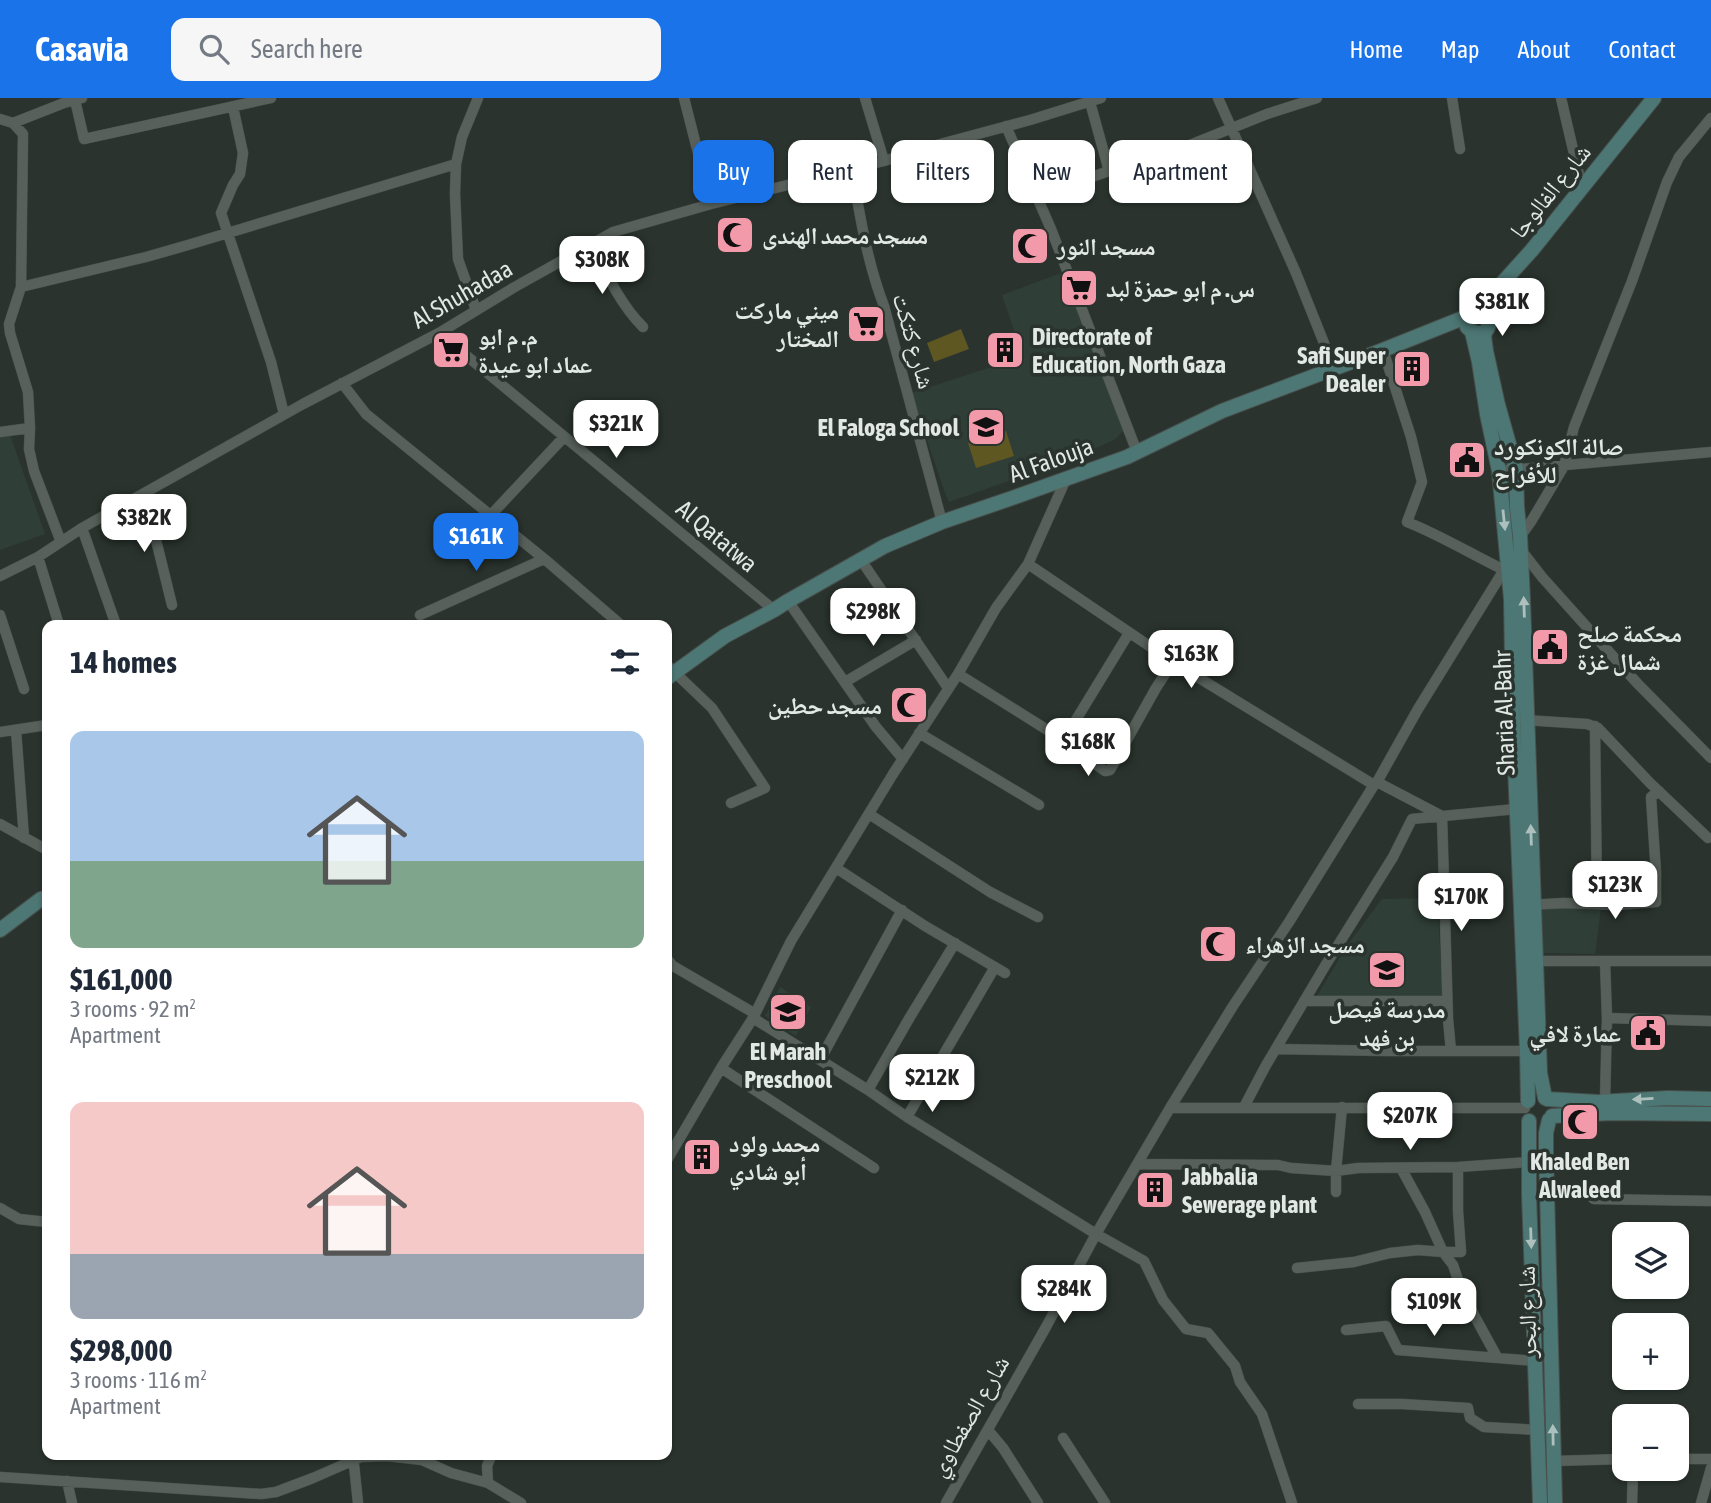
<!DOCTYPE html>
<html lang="en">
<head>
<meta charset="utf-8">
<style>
	body { margin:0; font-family:"Asap Condensed","Noto Naskh Arabic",sans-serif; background:#f6f6f7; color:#1f2937; height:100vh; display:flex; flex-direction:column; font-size:26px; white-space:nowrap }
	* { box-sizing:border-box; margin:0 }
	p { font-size:23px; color:#747a83 }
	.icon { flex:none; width:38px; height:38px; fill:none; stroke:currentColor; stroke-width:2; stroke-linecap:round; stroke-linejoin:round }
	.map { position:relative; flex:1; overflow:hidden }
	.panel { position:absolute; left:42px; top:522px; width:630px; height:840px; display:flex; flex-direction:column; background:#fff; border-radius:14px; box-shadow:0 2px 5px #0004 }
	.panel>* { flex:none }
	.top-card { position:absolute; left:693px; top:42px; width:665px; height:63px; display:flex; gap:14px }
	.fabs { position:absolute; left:1612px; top:1124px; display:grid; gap:14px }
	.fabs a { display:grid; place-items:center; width:77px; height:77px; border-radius:14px; background:#fff; box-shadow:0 2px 5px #0004; font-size:35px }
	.price { position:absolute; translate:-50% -60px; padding:0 16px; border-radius:14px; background:#fff; color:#222; font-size:23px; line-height:46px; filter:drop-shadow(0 2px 4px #0008) }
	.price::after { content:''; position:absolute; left:50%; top:42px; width:21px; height:16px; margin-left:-10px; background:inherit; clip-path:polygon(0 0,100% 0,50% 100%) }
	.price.selected { background:#1a73e8; color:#fff }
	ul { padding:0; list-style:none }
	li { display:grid; align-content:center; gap:14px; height:371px; padding:0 28px }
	li span { display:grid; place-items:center; height:217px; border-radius:14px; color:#555 }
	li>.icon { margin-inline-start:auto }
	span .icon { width:126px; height:126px; fill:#fffc; stroke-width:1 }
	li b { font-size:30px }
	h2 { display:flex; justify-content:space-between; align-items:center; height:84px; padding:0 28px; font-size:30px }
	.pill { padding:0 24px; border-radius:14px; background:#fff; box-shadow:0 2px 5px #0004; font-size:24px; line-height:63px }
	.pill.selected { background:#1a73e8; color:#fff }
	header { display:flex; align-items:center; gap:42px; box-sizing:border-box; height:98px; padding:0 35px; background:#1a73e8; color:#fff }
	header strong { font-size:33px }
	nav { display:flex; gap:38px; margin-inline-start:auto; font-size:24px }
	.search { width:490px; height:63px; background:#f6f6f7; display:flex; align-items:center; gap:18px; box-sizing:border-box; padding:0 24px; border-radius:14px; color:#747a83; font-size:26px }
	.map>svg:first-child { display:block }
</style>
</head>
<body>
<header>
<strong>Casavia</strong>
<div class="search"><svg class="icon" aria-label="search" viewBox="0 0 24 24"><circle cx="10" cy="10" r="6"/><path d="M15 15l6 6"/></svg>Search here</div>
<nav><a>Home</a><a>Map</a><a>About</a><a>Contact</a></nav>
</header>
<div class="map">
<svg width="1711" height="1405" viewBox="0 0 1711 1405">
	<rect width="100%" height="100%" fill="#2a332e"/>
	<path fill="#2f3e37" d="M 1061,175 L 1124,328 L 1123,333 L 1114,342 L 1063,364 L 949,404 L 945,395 L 911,295 L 1023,259 L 1002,197 Z
		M 9,334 L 45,436 L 0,452 L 0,336 Z
		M 1437,800 L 1443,899 L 1317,898 L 1348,846 L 1382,801 Z
		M 1541,808 L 1601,809 L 1595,856 L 1543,855 Z
		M 780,889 L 811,909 L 796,938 L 765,918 Z"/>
	<path fill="#5e5722" d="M 961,231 L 969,251 L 934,264 L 927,245 Z
		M 1006,333 L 1014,358 L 976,370 L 968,345 Z"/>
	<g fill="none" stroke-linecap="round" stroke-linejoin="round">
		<defs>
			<path id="minor" d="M 684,0 L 711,106
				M 865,0 L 884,63
				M 1218,0 L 1296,175 L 1334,270
				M 1452,0 L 1460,51
				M 1561,0 L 1582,90
				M 75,2 L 84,41 L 271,0
				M 1090,4 L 1109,73 L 1145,65 L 1267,16 L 1317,0
				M 233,9 L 243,55 L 240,76 L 233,87 L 221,115 L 271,264 L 284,316
				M 0,21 L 13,25 L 23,36 L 21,189 L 9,226 L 10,235 L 28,294 L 30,330 L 29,351 L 34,373 L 61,444
				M 13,25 L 64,5 L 82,0
				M 1006,28 L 1051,131 L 1137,354
				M 852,72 C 860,118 867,164 884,208 L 942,424
				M 1038,101 L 1080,83 L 1109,73
				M 592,146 C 606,175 620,206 643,229
				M 21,189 L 146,159 L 188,147 L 456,66
				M 476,212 L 458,161 L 455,96 L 456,66 L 462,39 L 478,0
				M 439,235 L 774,512
				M 1383,252 L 1411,339 L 1422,384 L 1407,424 C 1440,437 1471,456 1504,472
				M 342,285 L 366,316 L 548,464 L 621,527
				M 0,334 L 30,330
				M 1499,373 L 1711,354
				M 141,397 L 156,442 L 172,507
				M 490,418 L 564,339
				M 82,430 L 116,527
				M 1520,439 L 1532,422 L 1564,368 L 1574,329 L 1632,183 L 1667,84 L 1679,59 L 1711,20
				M 1521,452 L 1542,479 L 1637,585 L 1711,660
				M 38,459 L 59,527
				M 861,462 L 948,590
				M 1028,466 L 1173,564 L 1374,687
				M 0,478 L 38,459 L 82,430 L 303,306 L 439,235 L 513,190 L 613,134 L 711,106 L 884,63 L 933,48 L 1030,22 L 1101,0
				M 788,503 L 876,629 L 903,661
				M 0,517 L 24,591
				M 420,517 L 544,461
				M 667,567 L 712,610 L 765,690 L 731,705
				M 958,576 L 1049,633 L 1105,673 L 1110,672 L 1156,590 L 1173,564
				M 845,584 L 916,542
				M 1524,622 L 1587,626 L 1598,630 L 1650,685 L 1708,740
				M 1595,628 L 1597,806
				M 16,632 L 24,740
				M 0,634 L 47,627
				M 919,635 L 1039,707
				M 1063,643 L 1129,535
				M 1377,684 L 1442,718
				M 869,716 L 990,794 L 1038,819
				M 1442,718 L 1448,921 L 1451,953
				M 0,726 L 47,752
				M 836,770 L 925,828 L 1005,875
				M 1529,807 L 1564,805 L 1616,807 L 1656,804 L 1656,775 L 1651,699 L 1659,693
				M 667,861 L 673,868 L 754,915
				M 1530,863 L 1711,863
				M 1605,863 L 1607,920 L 1711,923
				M 1304,903 L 1447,903
				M 753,920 L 868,992 L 907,1019 L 1096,1136 L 1144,1163 L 1163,1202 L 1186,1231 L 1208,1235 L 1235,1268 L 1240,1284 L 1262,1316 L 1292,1405
				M 1276,951 L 1389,953 L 1527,953
				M 820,962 L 902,812
				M 721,970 L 874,1070
				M 868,992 L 910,919 L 955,845
				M 1605,1003 L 1607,920
				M 1244,1009 L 1265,969 L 1325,868 L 1393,759 L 1412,721 L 1516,711
				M 1170,1010 L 1525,1010
				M 907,1019 L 995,869
				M 667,1062 L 721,970 L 753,920 L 791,843 L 893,676 L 958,576 L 996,510 L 1028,466 L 1066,381
				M 1138,1066 L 1278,1067 L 1291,1070 L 1336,1073 L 1358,1070 L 1458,1069 L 1529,1064
				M 1401,1070 L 1425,1114 L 1443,1154 L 1453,1167 L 1463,1197 L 1497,1259
				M 1336,1094 L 1336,1073 L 1342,1009
				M 1547,1097 L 1587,1096 L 1594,1101 L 1711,1103
				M 0,1110 L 19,1121 L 47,1124
				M 1297,1170 L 1354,1164 L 1390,1155 L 1418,1152 L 1443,1154 L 1461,1154 L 1458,1113 L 1458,1069
				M 1346,1232 L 1386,1228 L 1398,1252 L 1536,1263
				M 1358,1306 L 1402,1306 L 1468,1310 L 1470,1320 L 1484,1329 L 1538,1332
				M 988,1332 L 1003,1350 L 1038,1405
				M 1063,1340 L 1105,1405
				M 492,1356 L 487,1368 L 488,1385 L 521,1405
				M 353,1357 L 358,1405
				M 1676,1361 L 1711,1361
				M 1553,1363 L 1624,1361
				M 0,1379 L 261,1396 L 276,1394 L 313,1380 L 361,1359 L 387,1358 L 422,1362 L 451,1375 L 488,1385
				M 67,1383 L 72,1405
				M 946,1405 L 1046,1229 L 1096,1136 L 1170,1010 L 1233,908 L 1289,824 L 1374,687 L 1377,684 L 1418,611 L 1504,472 L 1508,473
				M 1632,1405 L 1633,1370
				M 1701,1405 L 1711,1370"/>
			<path id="secondary" d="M 1477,213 L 1532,152 L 1654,0
				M 1486,232 L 1484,238 L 1486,253 L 1498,307 L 1516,371 L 1517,409 L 1520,438 L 1523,502 L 1540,975 L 1545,1000
				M 1472,234 L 1479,264 L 1487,316 L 1499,373 L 1511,501 L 1513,621 L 1527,953 L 1528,1003
				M 667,580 L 725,538 L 774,512 L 788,503 L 885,448 L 942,424 L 1015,399 L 1127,359 L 1222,313 L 1383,252 L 1468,218 C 1475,212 1490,211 1489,225 C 1488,239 1473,236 1467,229 L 1468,218
				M 0,832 L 41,801 L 47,799
				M 1547,1001 L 1598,1004 L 1668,1000 L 1711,1001
				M 1552,1018 L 1612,1015 L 1711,1016
				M 1549,1022 L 1546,1035 L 1546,1054 L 1555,1405
				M 1529,1023 L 1529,1097 L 1540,1405"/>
		</defs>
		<use href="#minor" stroke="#48504c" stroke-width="11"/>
		<use href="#secondary" stroke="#48504c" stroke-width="16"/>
		<use href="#minor" stroke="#57605b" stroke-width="10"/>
		<use href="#secondary" stroke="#4d7774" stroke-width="14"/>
	</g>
	<defs><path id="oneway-solid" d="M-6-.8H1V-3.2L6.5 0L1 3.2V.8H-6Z" transform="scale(1.75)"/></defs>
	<g fill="#aec0bd">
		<use href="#oneway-solid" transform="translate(1504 422) rotate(84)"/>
		<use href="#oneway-solid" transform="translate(1524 509) rotate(-92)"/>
		<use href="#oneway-solid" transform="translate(1531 737) rotate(-92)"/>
		<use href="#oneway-solid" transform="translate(1643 1001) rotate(177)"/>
		<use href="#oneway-solid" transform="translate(1531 1140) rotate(88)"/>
		<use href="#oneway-solid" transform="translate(1553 1337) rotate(-91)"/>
	</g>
	<defs>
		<symbol id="mosque-square" viewBox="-11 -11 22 22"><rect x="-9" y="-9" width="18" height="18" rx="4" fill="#f39aaa" stroke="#2a332e"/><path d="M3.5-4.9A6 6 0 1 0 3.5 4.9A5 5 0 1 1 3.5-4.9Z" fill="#111"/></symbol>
		<symbol id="supermarket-square" viewBox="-11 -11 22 22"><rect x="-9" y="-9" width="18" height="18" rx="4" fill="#f39aaa" stroke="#2a332e"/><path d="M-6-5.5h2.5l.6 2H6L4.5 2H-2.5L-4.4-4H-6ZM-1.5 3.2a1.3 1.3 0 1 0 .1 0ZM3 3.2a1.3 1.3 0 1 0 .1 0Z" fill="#111"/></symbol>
		<symbol id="building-square" viewBox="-11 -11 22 22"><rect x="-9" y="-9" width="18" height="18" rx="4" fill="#f39aaa" stroke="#2a332e"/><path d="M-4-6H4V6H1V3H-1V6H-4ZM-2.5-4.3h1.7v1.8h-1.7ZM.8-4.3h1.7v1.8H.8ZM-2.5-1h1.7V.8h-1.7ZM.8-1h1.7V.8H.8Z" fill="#111"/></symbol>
		<symbol id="school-square" viewBox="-11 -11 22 22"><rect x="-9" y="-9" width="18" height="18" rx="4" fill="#f39aaa" stroke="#2a332e"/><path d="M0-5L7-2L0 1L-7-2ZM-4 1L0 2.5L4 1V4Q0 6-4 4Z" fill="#111"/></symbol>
		<symbol id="civic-square" viewBox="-11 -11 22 22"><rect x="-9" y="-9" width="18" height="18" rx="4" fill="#f39aaa" stroke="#2a332e"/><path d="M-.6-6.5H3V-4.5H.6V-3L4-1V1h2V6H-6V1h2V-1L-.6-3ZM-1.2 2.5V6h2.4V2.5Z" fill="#111"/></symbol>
	</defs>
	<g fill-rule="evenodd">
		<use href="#mosque-square" x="713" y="115" width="44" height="44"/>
		<use href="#mosque-square" x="1008" y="126" width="44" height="44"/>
		<use href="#supermarket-square" x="1057" y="168" width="44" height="44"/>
		<use href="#supermarket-square" x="844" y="204" width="44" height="44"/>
		<use href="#supermarket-square" x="429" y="230" width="44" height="44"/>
		<use href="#building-square" x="983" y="230" width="44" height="44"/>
		<use href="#building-square" x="1390" y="249" width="44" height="44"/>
		<use href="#school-square" x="964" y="307" width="44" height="44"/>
		<use href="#civic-square" x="1445" y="340" width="44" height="44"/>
		<use href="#civic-square" x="1528" y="527" width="44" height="44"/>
		<use href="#mosque-square" x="887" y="585" width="44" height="44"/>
		<use href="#mosque-square" x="1196" y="824" width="44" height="44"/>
		<use href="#school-square" x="1365" y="850" width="44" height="44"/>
		<use href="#school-square" x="766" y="892" width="44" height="44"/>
		<use href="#civic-square" x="1626" y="913" width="44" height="44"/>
		<use href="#mosque-square" x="1558" y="1002" width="44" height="44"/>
		<use href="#building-square" x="680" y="1037" width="44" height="44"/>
		<use href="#building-square" x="1133" y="1070" width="44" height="44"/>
	</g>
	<g text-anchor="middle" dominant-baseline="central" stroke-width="7" stroke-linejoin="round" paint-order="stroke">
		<g font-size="24" fill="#e2e8e5" stroke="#2a332e">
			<text transform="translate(1550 93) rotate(-51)">شارع الفالوجا</text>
			<text transform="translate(462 196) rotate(-30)">Al Shuhadaa</text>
			<text transform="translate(914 243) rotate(74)">شارع كتكت</text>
			<text transform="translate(1051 362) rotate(-20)">Al Falouja</text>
			<text transform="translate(717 438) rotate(40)">Al Qatatwa</text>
			<text transform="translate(1504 615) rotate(-92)">Sharia Al-Bahr</text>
			<text transform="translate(1527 1214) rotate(-91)">شارع البحر</text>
			<text transform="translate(969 1318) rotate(-60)">شارع الصفطاوي</text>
		</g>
		<g font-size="24" font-weight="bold" fill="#e2e8e5" stroke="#2a332e" text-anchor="start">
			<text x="762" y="137">مسجد محمد الهندى</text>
			<text x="1057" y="148">مسجد النور</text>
			<text x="1106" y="190">س. م ابو حمزة لبد</text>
			<text x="839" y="212" text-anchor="end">ميني ماركت<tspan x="839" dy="28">المختار</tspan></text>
			<text x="478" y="238">م. م ابو<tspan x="478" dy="28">عماد ابو عيدة</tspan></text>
			<text x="1032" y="238">Directorate of<tspan x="1032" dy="28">Education, North Gaza</tspan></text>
			<text x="1385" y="257" text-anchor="end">Safi Super<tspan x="1385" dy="28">Dealer</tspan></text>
			<text x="959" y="329" text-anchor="end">El Faloga School</text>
			<text x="1494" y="348">صالة الكونكورد<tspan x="1494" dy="28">للأفراح</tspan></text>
			<text x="1577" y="535">محكمة صلح<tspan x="1577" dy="28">شمال غزة</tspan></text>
			<text x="882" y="607" text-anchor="end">مسجد حطين</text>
			<text x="1245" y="846">مسجد الزهراء</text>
			<text x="1387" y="911" text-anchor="middle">مدرسة فيصل<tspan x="1387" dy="28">بن فهد</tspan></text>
			<text x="1621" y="935" text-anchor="end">عمارة لافي</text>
			<text x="788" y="953" text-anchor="middle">El Marah<tspan x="788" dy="28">Preschool</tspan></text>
			<text x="729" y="1045">محمد ولود<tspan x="729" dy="28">أبو شادي</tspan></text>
			<text x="1580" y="1063" text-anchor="middle">Khaled Ben<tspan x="1580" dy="28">Alwaleed</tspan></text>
			<text x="1182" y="1078">Jabbalia<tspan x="1182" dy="28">Sewerage plant</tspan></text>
		</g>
	</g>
</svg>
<div class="fabs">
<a><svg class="icon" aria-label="layers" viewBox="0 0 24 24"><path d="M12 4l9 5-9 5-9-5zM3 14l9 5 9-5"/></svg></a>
<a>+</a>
<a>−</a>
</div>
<b class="price" style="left:602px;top:198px">$308K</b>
<b class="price" style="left:1502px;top:240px">$381K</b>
<b class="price" style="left:616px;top:362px">$321K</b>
<b class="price" style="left:144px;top:456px">$382K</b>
<b class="price selected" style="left:476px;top:475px">$161K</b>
<b class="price" style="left:873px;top:550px">$298K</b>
<b class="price" style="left:1191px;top:592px">$163K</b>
<b class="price" style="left:1088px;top:680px">$168K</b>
<b class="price" style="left:1615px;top:823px">$123K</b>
<b class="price" style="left:1461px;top:835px">$170K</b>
<b class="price" style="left:932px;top:1016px">$212K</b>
<b class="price" style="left:1410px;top:1054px">$207K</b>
<b class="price" style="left:1064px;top:1227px">$284K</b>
<b class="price" style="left:1434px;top:1240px">$109K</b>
<div class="top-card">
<a class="pill selected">Buy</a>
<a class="pill">Rent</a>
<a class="pill">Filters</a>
<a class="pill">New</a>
<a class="pill">Apartment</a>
</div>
<section class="panel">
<h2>14 homes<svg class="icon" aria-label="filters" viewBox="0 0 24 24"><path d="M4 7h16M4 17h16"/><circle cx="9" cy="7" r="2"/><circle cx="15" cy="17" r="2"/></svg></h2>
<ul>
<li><span style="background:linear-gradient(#a9c7e8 60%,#7fa58c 0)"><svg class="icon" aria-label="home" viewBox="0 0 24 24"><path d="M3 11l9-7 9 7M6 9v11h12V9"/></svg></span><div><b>$161,000</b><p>3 rooms · 92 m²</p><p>Apartment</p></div></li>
<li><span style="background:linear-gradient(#f6c9c9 70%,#9aa5b1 0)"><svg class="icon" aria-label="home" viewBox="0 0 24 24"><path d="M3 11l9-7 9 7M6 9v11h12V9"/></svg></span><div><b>$298,000</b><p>3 rooms · 116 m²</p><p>Apartment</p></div></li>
</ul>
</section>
</div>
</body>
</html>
